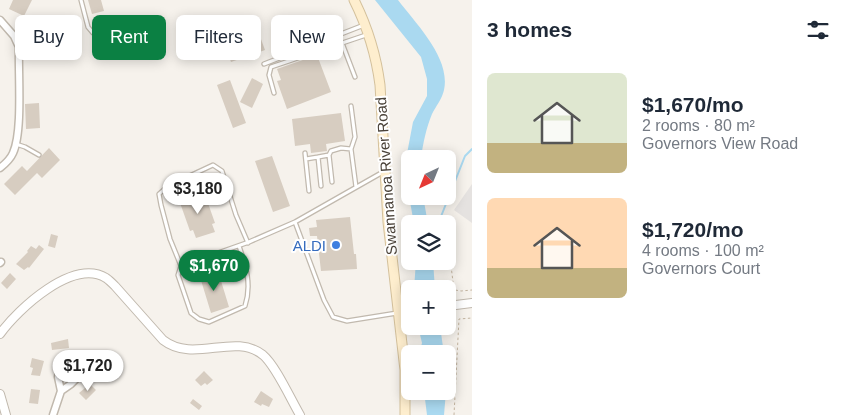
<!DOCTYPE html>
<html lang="en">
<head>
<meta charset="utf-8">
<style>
	body { margin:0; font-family:Helvetica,sans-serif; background:#f2f2f3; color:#1f2937; height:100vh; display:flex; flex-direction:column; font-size:19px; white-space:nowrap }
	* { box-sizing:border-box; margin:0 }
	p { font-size:16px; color:#747a83 }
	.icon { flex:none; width:28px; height:28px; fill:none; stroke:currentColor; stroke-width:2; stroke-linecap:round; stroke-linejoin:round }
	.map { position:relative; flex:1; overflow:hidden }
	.details { display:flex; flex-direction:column; background:#fff; width:375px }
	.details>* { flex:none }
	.guide { position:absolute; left:15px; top:15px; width:381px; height:45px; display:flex; gap:10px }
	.needle { width:32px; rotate:223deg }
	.buttons { position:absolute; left:401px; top:150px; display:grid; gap:10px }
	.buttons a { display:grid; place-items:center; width:55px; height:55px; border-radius:8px; background:#fff; box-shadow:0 2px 12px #0003; font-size:25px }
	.price { position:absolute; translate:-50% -42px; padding:0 11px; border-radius:18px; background:#fff; color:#222; font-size:16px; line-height:32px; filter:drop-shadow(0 1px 2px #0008) }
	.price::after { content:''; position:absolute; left:50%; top:30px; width:15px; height:11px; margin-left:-8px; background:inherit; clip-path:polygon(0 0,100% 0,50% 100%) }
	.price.active { background:#0b8043; color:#fff }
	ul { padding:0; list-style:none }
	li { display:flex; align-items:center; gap:15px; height:125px; padding:0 15px }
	li span { display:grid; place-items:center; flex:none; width:140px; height:100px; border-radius:8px; color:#555 }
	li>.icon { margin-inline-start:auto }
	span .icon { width:60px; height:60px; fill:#fffc; stroke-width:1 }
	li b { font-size:21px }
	h2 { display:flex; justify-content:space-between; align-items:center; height:60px; padding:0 15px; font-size:21px }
	.pill { padding:0 18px; border-radius:8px; background:#fff; box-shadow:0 2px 12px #0003; font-size:18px; line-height:45px }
	.pill.active { background:#0b8043; color:#fff }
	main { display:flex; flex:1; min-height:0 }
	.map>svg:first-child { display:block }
</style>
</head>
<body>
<main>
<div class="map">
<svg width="472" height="415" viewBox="0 0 472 415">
	<rect width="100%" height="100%" fill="#f6f2ec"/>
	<path fill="#e5e2e0" d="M 472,184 L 472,223 L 454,210 Z"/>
	<path fill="#aad9f0" d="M 375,0 L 398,0 C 416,24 451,58 444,90 C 442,99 436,106 432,114 C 426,129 423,143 421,159 L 410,159 L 410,196 L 423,196 L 428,224 L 414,224 L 409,196 L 406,159 L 413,122 L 427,96 L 427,79 L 421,57 Z
		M 416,261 L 433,261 L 435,289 L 414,289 Z
		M 418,326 L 440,326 L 444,354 L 419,354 L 422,343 Z
		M 424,391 L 446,391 L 444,415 L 427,415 Z"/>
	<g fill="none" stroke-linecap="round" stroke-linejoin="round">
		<path stroke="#aad9f0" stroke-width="2" d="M 438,224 L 465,156 L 472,149"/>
	</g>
	<path fill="#d7cdc1" d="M 13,0 L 32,0 L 24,16 L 9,9 Z
		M 88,0 L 101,0 L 104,11 L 92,14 Z
		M 258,31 L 265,50 L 231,62 L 224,43 Z
		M 317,55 L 331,92 L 287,109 L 277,81 L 281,80 L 277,69 Z
		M 252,78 L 263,84 L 252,108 L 240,102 Z
		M 230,80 L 246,123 L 233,128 L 217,85 Z
		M 39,103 L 40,128 L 26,129 L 25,104 Z
		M 341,113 L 345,141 L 326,144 L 327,151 L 311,153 L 310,144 L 295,146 L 292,119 Z
		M 49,148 L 60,160 L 42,178 L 37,173 L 15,195 L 4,184 L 22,166 L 27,171 Z
		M 272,156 L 290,206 L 273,212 L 255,161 Z
		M 204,192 L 215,223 L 212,224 L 215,232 L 196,238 L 193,230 L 190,231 L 179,200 Z
		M 350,217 L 354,254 L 356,254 L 357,269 L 321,271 L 317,236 L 310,236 L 309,228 L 317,227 L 316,220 Z
		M 51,234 L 58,236 L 55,248 L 48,246 Z
		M 39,245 L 44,249 L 29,268 L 28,267 L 24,270 L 16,264 L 28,252 L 27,251 L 31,246 L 36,249 Z
		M 211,271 L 212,273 L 218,271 L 229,307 L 211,313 L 200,277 L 207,274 L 206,272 Z
		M 10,273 L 16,279 L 7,289 L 1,283 Z
		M 68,339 L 69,348 L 52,350 L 51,343 Z
		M 101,351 L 104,365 L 101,365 L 102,368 L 95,370 L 91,353 Z
		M 32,358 L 44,361 L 40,376 L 31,375 L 33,368 L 30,367 Z
		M 204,371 L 213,380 L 207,385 L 205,383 L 201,386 L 195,380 Z
		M 90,384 L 96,390 L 86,400 L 79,393 Z
		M 31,389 L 40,390 L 38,404 L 29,403 Z
		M 261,391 L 273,399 L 269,407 L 262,404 L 261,406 L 254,402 Z
		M 193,399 L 202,406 L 199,410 L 190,403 Z"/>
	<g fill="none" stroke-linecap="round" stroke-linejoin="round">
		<defs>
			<path id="service" d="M 81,0 L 88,27 L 93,33
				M 342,43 L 355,77
				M 264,64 L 364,25
				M 274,93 L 269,75 L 271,67 L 366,35
				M 351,106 L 355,137 L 351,149 L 356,187
				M 16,144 L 25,147 L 39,155
				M 305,153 L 309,191
				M 318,157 L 329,155
				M 306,159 L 318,157 L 321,186
				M 332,182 L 329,155 L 331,151 L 341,148 L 351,149
				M 295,222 L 324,300 L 333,317 L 347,321 L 397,313
				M 239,246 C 246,266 252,285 245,306 L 209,322 L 199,319 L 191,313 L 178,275 L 181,266 L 170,239 L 161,205 L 159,194 L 168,186 L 213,165 L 222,171 L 236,215 L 248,243
				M 181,266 L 249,242 L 295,222 L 383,172"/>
			<path id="minor" d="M 0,20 L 14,36 L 19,47 C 18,73 23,131 13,153 C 10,160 5,164 0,168
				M 0,263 L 1,262
				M 53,415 L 61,391 L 58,377 L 60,367 C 68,363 71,363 77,369 L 77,378 L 71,384 L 61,391"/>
			<path id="tertiary" d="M 448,306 L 472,303
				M 398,313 L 410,311
				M 0,334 C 18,309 73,258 106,278 C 109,280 112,283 115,286 L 163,340 C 194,364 234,332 263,355 C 276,366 291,400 300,415
				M 0,394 L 6,415"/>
			<path id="secondary" d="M 354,0 C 368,28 376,54 380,85 L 388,222 L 405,370 L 405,415"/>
		</defs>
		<use href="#service" stroke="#c1b9ae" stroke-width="5.5"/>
		<use href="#minor" stroke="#c1b9ae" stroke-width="9"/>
		<use href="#tertiary" stroke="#c1b9ae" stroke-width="10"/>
		<use href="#secondary" stroke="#d4c19c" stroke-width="11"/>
		<path stroke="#c3b4a0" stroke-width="1" stroke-dasharray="2.5 2.5" stroke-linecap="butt" d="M 448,241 L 453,282 L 455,290 L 461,291 L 472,290
			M 454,415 L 459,319 L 472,318"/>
		<use href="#service" stroke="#fff" stroke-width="3"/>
		<use href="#minor" stroke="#fff" stroke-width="6"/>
		<use href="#tertiary" stroke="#fff" stroke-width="8"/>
		<use href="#secondary" stroke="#feeece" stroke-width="9"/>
	</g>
	<circle fill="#3f7fe0" stroke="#fff" stroke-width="2" cx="336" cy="245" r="5"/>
	<g text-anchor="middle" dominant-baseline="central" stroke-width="4" stroke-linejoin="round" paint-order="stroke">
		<g font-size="15" fill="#4a4239" stroke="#fff">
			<text transform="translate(386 176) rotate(-94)">Swannanoa River Road</text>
		</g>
		<g font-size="15" fill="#366cbe" stroke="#fff" text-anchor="end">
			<text x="326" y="245">ALDI</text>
		</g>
	</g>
</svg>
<div class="buttons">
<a><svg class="needle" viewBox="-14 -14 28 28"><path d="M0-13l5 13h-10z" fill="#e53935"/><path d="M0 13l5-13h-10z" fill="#747a83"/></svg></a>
<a><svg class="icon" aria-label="layers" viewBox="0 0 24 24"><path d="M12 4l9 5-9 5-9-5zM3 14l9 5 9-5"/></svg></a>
<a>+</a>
<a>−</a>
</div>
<b class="price" style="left:198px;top:215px">$3,180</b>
<b class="price active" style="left:214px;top:292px">$1,670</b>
<b class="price" style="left:88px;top:392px">$1,720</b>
<div class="guide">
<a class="pill">Buy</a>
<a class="pill active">Rent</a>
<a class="pill">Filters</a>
<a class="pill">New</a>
</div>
</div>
<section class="details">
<h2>3 homes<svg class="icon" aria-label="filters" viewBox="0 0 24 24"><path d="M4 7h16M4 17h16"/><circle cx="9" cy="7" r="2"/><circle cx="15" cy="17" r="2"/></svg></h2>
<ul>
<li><span style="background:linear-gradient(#dfe7d0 70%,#c2b280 0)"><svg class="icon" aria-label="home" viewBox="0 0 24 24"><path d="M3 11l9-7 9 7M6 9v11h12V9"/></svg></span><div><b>$1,670/mo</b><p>2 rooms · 80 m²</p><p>Governors View Road</p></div></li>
<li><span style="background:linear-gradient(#ffd9b3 70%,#c2b280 0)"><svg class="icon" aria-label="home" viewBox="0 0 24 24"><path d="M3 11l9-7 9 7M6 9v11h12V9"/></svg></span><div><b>$1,720/mo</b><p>4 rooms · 100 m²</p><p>Governors Court</p></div></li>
</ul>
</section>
</main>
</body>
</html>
